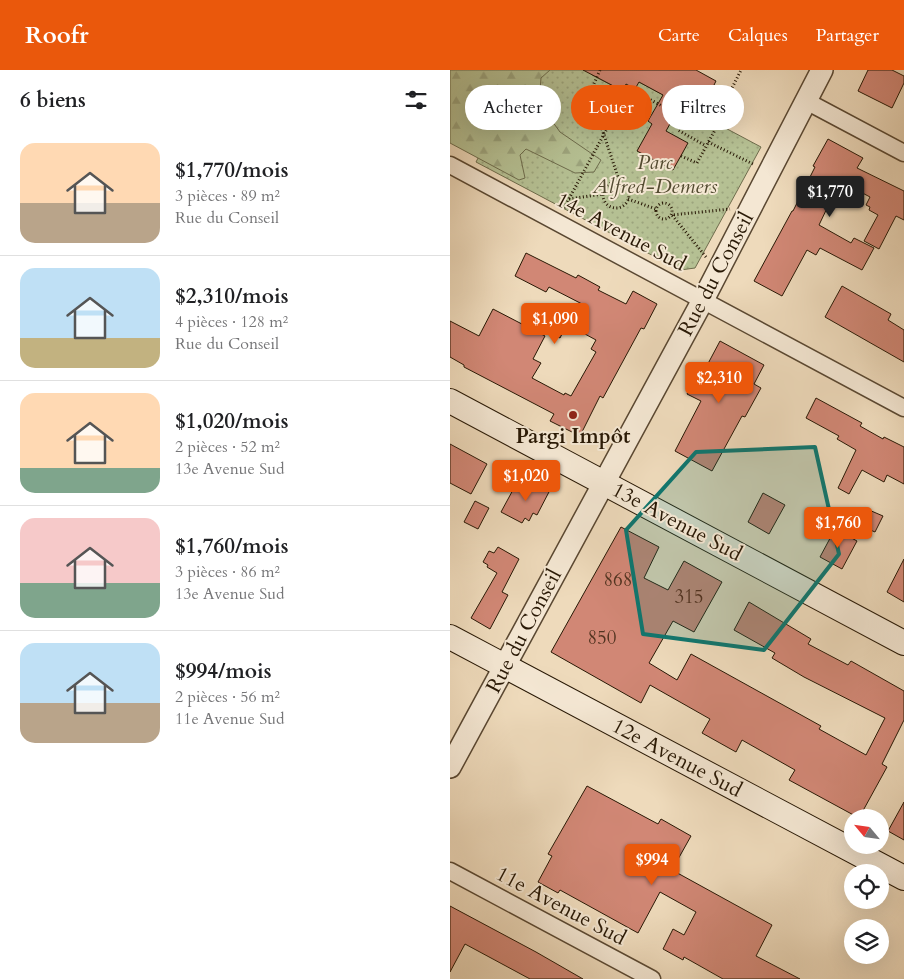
<!DOCTYPE html>
<html lang="fr">
<head>
<meta charset="utf-8">
<style>
	body { margin:0; font-family:Cardo,serif; background:#f6f6f6; color:#202124; height:100vh; display:flex; flex-direction:column; font-size:19px; white-space:nowrap }
	* { box-sizing:border-box; margin:0 }
	p { font-size:16px; color:#757577 }
	.icon { flex:none; width:28px; height:28px; fill:none; stroke:currentColor; stroke-width:2; stroke-linecap:round; stroke-linejoin:round }
	.map { position:relative; flex:1; overflow:hidden }
	.drawer { display:flex; flex-direction:column; background:#fff; width:450px }
	.drawer>* { flex:none }
	.hud { position:absolute; left:15px; top:15px; width:364px; height:45px; display:flex; gap:10px }
	.needle { width:32px; rotate:299deg }
	.buttons { position:absolute; left:394px; top:739px; display:grid; gap:10px }
	.buttons a { display:grid; place-items:center; width:45px; height:45px; border-radius:50%; background:#fff; box-shadow:0 5px 20px #0002; font-size:25px }
	.price { position:absolute; translate:-50% -42px; padding:0 11px; border-radius:5px; background:#ea580c; color:#fff; font-size:16px; line-height:32px; filter:drop-shadow(0 1px 2px #0008) }
	.price::after { content:''; position:absolute; left:50%; top:30px; width:15px; height:11px; margin-left:-8px; background:inherit; clip-path:polygon(0 0,100% 0,50% 100%) }
	.price.selected { background:#222; color:#fff }
	ul { padding:0; list-style:none }
	li { display:flex; align-items:center; gap:15px; height:125px; padding:0 20px }
	li+li { border-top:1px solid #e0e0e0 }
	li span { display:grid; place-items:center; flex:none; width:140px; height:100px; border-radius:15px; color:#555 }
	li>.icon { margin-inline-start:auto }
	span .icon { width:60px; height:60px; fill:#fffc; stroke-width:1 }
	li b { font-size:21px }
	h2 { display:flex; justify-content:space-between; align-items:center; height:60px; padding:0 20px; font-size:21px }
	.tag { padding:0 18px; border-radius:22px; background:#fff; box-shadow:0 5px 20px #0002; font-size:18px; line-height:45px }
	.tag.selected { background:#ea580c; color:#fff }
	header { display:flex; align-items:center; gap:30px; box-sizing:border-box; height:70px; padding:0 25px; background:#ea580c; color:#fff }
	header strong { font-size:24px }
	nav { display:flex; gap:28px; margin-inline-start:auto; font-size:18px }
	main { display:flex; flex:1; min-height:0 }
	.map>svg:first-child { display:block }
</style>
</head>
<body>
<header>
<strong>Roofr</strong>
<nav><a>Carte</a><a>Calques</a><a>Partager</a></nav>
</header>
<main>
<section class="drawer">
<h2>6 biens<svg class="icon" aria-label="filters" viewBox="0 0 24 24"><path d="M4 7h16M4 17h16"/><circle cx="9" cy="7" r="2"/><circle cx="15" cy="17" r="2"/></svg></h2>
<ul>
<li><span style="background:linear-gradient(#ffd9b3 60%,#b9a48a 0)"><svg class="icon" aria-label="home" viewBox="0 0 24 24"><path d="M3 11l9-7 9 7M6 9v11h12V9"/></svg></span><div><b>$1,770/mois</b><p>3 pièces · 89 m²</p><p>Rue du Conseil</p></div></li>
<li><span style="background:linear-gradient(#bfe0f5 70%,#c2b280 0)"><svg class="icon" aria-label="home" viewBox="0 0 24 24"><path d="M3 11l9-7 9 7M6 9v11h12V9"/></svg></span><div><b>$2,310/mois</b><p>4 pièces · 128 m²</p><p>Rue du Conseil</p></div></li>
<li><span style="background:linear-gradient(#ffd9b3 75%,#7fa58c 0)"><svg class="icon" aria-label="home" viewBox="0 0 24 24"><path d="M3 11l9-7 9 7M6 9v11h12V9"/></svg></span><div><b>$1,020/mois</b><p>2 pièces · 52 m²</p><p>13e Avenue Sud</p></div></li>
<li><span style="background:linear-gradient(#f6c9c9 65%,#7fa58c 0)"><svg class="icon" aria-label="home" viewBox="0 0 24 24"><path d="M3 11l9-7 9 7M6 9v11h12V9"/></svg></span><div><b>$1,760/mois</b><p>3 pièces · 86 m²</p><p>13e Avenue Sud</p></div></li>
<li><span style="background:linear-gradient(#bfe0f5 60%,#b9a48a 0)"><svg class="icon" aria-label="home" viewBox="0 0 24 24"><path d="M3 11l9-7 9 7M6 9v11h12V9"/></svg></span><div><b>$994/mois</b><p>2 pièces · 56 m²</p><p>11e Avenue Sud</p></div></li>
</ul>
</section>
<div class="map">
<svg width="454" height="909" viewBox="0 0 454 909">
	<defs>
		<pattern id="green-dots" width="8" height="8" patternUnits="userSpaceOnUse" patternTransform="scale(1.25)"><rect width="8" height="8" fill="#b5c093"/><path d="M2 2h.1M6 6h.1" fill="none" stroke="#9ca47d" stroke-width="1.8" stroke-linecap="round"/></pattern>
		<pattern id="forest-firs" width="22" height="20" patternUnits="userSpaceOnUse" patternTransform="scale(1.25)"><rect width="22" height="20" fill="#b5c093"/><path d="M5 1l3.5 6h-7zM16 11l3.5 6h-7z" fill="#9ca47d"/></pattern>
	</defs>
	<rect width="100%" height="100%" fill="#eedabb"/>
	<filter id="stains"><feTurbulence type="fractalNoise" baseFrequency=".004" numOctaves="4"/><feColorMatrix values="0 0 0 0 .2 0 0 0 0 .09 0 0 0 0 .02 0 0 0 .5 -.17"/></filter>
	<radialGradient id="worn" r=".72"><stop offset=".6" stop-color="#630" stop-opacity="0"/><stop offset="1" stop-color="#630" stop-opacity=".3"/></radialGradient>
	<path fill="url(#green-dots)" stroke="#6e6c4c" d="M 74,0 L 144,0 L 142,5 L 173,21 L 176,14 L 189,12 L 311,77 L 245,198 L 230,200 L 26,92 Z"/>
	<path fill="url(#forest-firs)" stroke="#6e6c4c" d="M 0,0 L 100,0 L 91,8 L 89,33 L 110,62 L 151,90 L 144,102 L 125,103 L 76,79 L 70,85 L 75,108 L 69,110 L 0,73 Z"/>
	<path fill="#d18775" stroke="#281805" d="M 133,0 L 246,0 L 266,11 L 264,15 L 270,18 L 257,42 L 252,39 L 249,44 L 231,34 L 216,61 L 238,73 L 223,100 L 187,81 L 202,54 L 198,51 L 213,25 L 189,12 L 185,19 L 176,14 L 173,21 Z
		M 418,0 L 442,0 L 454,6 L 454,13 L 442,38 L 408,21 Z
		M 378,69 L 413,88 L 407,98 L 454,121 L 454,150 L 446,146 L 429,179 L 414,171 L 428,145 L 419,140 L 420,137 L 416,135 L 420,127 L 390,111 L 369,155 L 401,173 L 404,168 L 424,178 L 412,200 L 370,178 L 366,185 L 357,180 L 332,226 L 304,211 L 342,141 L 343,141 L 365,97 L 363,96 Z
		M 76,183 L 126,208 L 128,205 L 150,217 L 148,220 L 176,234 L 183,221 L 207,234 L 194,259 L 191,258 L 153,328 L 150,326 L 130,366 L 100,351 L 104,344 L 14,297 L 14,295 L 0,287 L 0,251 L 29,266 L 43,239 L 95,266 L 83,289 L 91,293 L 82,308 L 114,325 L 115,323 L 121,326 L 146,282 L 141,279 L 146,270 L 122,257 L 134,235 L 99,217 L 96,222 L 65,206 Z
		M 392,216 L 441,244 L 438,250 L 454,260 L 454,292 L 375,247 Z
		M 97,247 L 116,256 L 110,268 L 92,258 Z
		M 270,271 L 314,295 L 304,314 L 311,318 L 295,347 L 292,346 L 262,401 L 225,381 L 251,331 L 237,324 L 249,301 L 253,303 Z
		M 366,328 L 412,353 L 410,356 L 433,369 L 434,367 L 454,377 L 454,414 L 437,405 L 434,412 L 412,400 L 399,424 L 388,418 L 406,380 L 387,369 L 389,366 L 356,348 Z
		M 0,374 L 37,394 L 21,424 L 0,413 Z
		M 77,411 L 83,414 L 84,411 L 100,420 L 87,445 L 83,443 L 79,451 L 75,448 L 72,453 L 51,442 L 64,418 L 71,421 Z
		M 313,423 L 335,435 L 319,464 L 298,452 Z
		M 25,431 L 39,438 L 28,459 L 14,452 Z
		M 419,440 L 433,446 L 425,462 L 411,456 Z
		M 171,457 L 209,477 L 194,508 L 218,520 L 234,491 L 272,512 L 244,562 L 223,551 L 199,593 L 227,610 L 241,584 L 371,656 L 369,659 L 416,685 L 435,648 L 354,607 L 322,588 L 325,583 L 284,560 L 299,532 L 361,569 L 358,574 L 398,595 L 401,591 L 454,621 L 454,650 L 432,694 L 437,697 L 409,748 L 339,710 L 345,700 L 292,670 L 286,682 L 252,663 L 260,649 L 200,615 L 191,633 L 101,582 Z
		M 385,459 L 407,471 L 392,499 L 370,487 Z
		M 48,477 L 69,489 L 52,522 L 58,525 L 40,559 L 21,548 L 47,503 L 37,497 L 38,495 L 33,492 L 39,481 L 44,483 Z
		M 454,489 L 454,532 L 437,522 Z
		M 137,716 L 208,754 L 211,749 L 241,766 L 222,800 L 322,855 L 306,886 L 350,909 L 273,909 L 234,887 L 233,890 L 213,879 L 223,859 L 234,865 L 246,842 L 210,822 L 188,863 L 110,820 L 108,823 L 88,812 L 102,786 L 98,784 Z
		M 454,732 L 454,770 L 438,761 Z
		M 0,836 L 86,882 L 133,909 L 80,909 L 15,874 L 0,902 Z"/>
	<g fill="none" stroke-linecap="round" stroke-linejoin="round">
		<defs>
			<path id="minor" d="M 356,31 L 454,83
				M 0,95 L 454,338
				M 0,801 L 202,909"/>
			<path id="tertiary" d="M 0,697 L 253,230 L 372,0"/>
			<path id="secondary" d="M 0,331 L 454,573
				M 0,567 L 454,808"/>
		</defs>
		<use href="#minor" stroke="#5a4832" stroke-width="19"/>
		<use href="#tertiary" stroke="#5a4832" stroke-width="24"/>
		<use href="#secondary" stroke="#281805" stroke-width="26"/>
		<path stroke="#281805" stroke-width="3" stroke-dasharray="1 2.5" stroke-linecap="butt" d="M 150,0 L 140,23 L 170,113
			M 258,72 L 303,94
			M 231,86 L 247,93 L 265,60 L 265,52 L 291,0
			M153 125a13 13 0 1 1 26 0a13 13 0 1 1-26 0Z
			M 119,129 L 153,124
			M 178,129 L 206,139
			M206 141a8 8 0 1 1 16 0a8 8 0 1 1-16 0Z
			M 114,138 L 179,18 L 234,48 L 228,60 L 256,76
			M 256,187 L 222,145 L 280,139"/>
		<use href="#minor" stroke="#f4e7d3" stroke-width="16"/>
		<use href="#tertiary" stroke="#f4e7d3" stroke-width="21"/>
		<use href="#secondary" stroke="#f4e7d3" stroke-width="24"/>
	</g>
	<path fill="#0f766e" fill-opacity="0.2" stroke="#0f766e" stroke-width="4" stroke-linejoin="round" d="M 365,377 L 389,484 L 314,580 L 193,564 L 176,460 L 246,382 Z"/>
	<circle fill="#8f2418" stroke="#f4e7d3" stroke-width="2" cx="123" cy="345" r="5"/>
	<g text-anchor="middle" dominant-baseline="central" stroke-width="4" stroke-linejoin="round" paint-order="stroke">
		<g font-size="19" fill="#523421">
			<text x="168" y="510">868</text>
			<text x="239" y="527">315</text>
			<text x="152" y="568">850</text>
		</g>
		<g font-size="21" font-style="italic" fill="#524a30" stroke="#f4e7d3">
			<text x="205" y="92">Parc<tspan x="205" dy="24">Alfred-Demers</tspan></text>
		</g>
		<g font-size="21" fill="#281805" stroke="#f4e7d3">
			<text transform="translate(171 162) rotate(28)">14e Avenue Sud</text>
			<text transform="translate(266 204) rotate(-62)">Rue du Conseil</text>
			<text transform="translate(227 452) rotate(28)">13e Avenue Sud</text>
			<text transform="translate(74 561) rotate(-62)">Rue du Conseil</text>
			<text transform="translate(227 688) rotate(28)">12e Avenue Sud</text>
			<text transform="translate(111 836) rotate(28)">11e Avenue Sud</text>
		</g>
		<g font-size="21" font-weight="bold" fill="#281805" stroke="#f4e7d3">
			<text x="123" y="366">Pargi Impôt</text>
		</g>
	</g>
	<rect width="100%" height="100%" filter="url(#stains)"/>
	<rect width="100%" height="100%" fill="url(#worn)"/>
</svg>
<div class="buttons">
<a><svg class="needle" viewBox="-14 -14 28 28"><path d="M0-13l5 13h-10z" fill="#e53935"/><path d="M0 13l5-13h-10z" fill="#757577"/></svg></a>
<a><svg class="icon" aria-label="locate" viewBox="0 0 24 24"><circle cx="12" cy="12" r="6"/><path d="M12 2v4M12 18v4M2 12h4M18 12h4"/></svg></a>
<a><svg class="icon" aria-label="layers" viewBox="0 0 24 24"><path d="M12 4l9 5-9 5-9-5zM3 14l9 5 9-5"/></svg></a>
</div>
<b class="price selected" style="left:380px;top:148px">$1,770</b>
<b class="price" style="left:105px;top:275px">$1,090</b>
<b class="price" style="left:269px;top:334px">$2,310</b>
<b class="price" style="left:76px;top:432px">$1,020</b>
<b class="price" style="left:388px;top:479px">$1,760</b>
<b class="price" style="left:202px;top:816px">$994</b>
<div class="hud">
<a class="tag">Acheter</a>
<a class="tag selected">Louer</a>
<a class="tag">Filtres</a>
</div>
</div>
</main>
</body>
</html>
